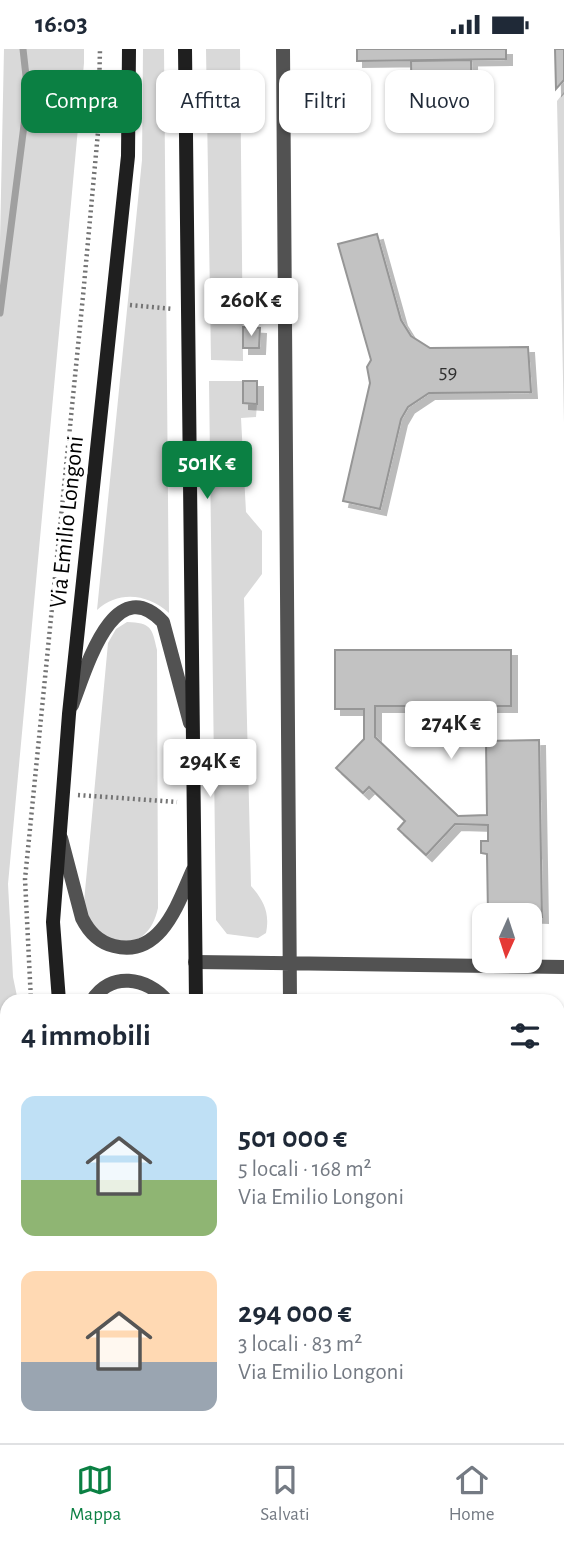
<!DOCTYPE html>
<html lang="it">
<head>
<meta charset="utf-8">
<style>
	body { margin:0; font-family:"Alegreya Sans",sans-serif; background:#f2f2f3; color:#1f2937; height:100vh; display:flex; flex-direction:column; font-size:26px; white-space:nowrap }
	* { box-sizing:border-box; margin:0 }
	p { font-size:23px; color:#747a83 }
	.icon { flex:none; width:38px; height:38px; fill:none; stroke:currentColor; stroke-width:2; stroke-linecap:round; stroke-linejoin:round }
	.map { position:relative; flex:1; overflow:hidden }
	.drawer { position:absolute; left:0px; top:945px; width:565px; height:450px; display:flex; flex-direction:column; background:#fff; border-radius:21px 21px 0 0; box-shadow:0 2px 5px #0004 }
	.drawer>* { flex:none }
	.hud { position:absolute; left:21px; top:21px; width:523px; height:63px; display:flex; gap:14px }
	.needle { width:46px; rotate:183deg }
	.controls { position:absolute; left:472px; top:854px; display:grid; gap:14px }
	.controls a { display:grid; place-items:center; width:70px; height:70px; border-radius:14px; background:#fff; box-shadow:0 2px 5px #0004; font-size:35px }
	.price { position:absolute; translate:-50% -60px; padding:0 16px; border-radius:7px; background:#fff; color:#222; font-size:23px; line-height:46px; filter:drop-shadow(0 2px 4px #0008) }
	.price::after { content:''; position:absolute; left:50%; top:42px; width:21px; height:16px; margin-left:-10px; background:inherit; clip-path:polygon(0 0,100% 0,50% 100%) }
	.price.active { background:#0b8043; color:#fff }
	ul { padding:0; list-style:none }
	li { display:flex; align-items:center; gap:21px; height:175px; padding:0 21px }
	li span { display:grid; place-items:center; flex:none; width:196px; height:140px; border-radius:14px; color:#555 }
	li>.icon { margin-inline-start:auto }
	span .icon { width:84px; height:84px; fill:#fffc; stroke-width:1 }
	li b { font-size:30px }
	h2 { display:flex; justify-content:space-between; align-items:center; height:84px; padding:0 21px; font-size:30px }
	.pill { padding:0 24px; border-radius:14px; background:#fff; box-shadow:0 2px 5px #0004; font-size:24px; line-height:63px }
	.pill.active { background:#0b8043; color:#fff }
	.status { display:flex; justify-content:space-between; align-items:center; height:49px; padding:0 35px; background:#fff; direction:ltr }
	.status svg { height:19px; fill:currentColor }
	.tabs { display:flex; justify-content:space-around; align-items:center; height:98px; border-top:2px solid #e0e1e3; background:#fff; font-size:19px; color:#747a83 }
	.tabs a { display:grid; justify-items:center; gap:4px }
	.tabs .active { color:#0b8043 }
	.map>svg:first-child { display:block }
</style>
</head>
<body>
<div class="status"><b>16:03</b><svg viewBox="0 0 49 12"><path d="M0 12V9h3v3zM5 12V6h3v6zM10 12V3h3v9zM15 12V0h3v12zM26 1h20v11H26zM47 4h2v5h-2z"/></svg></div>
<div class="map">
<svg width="564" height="1394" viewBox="0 0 564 1394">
	<defs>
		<filter id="shadow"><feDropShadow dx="6" dy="6" stdDeviation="0" flood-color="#0004"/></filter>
	</defs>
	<rect width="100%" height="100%" fill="#fff"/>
	<path fill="#d9d9d9" d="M 4,0 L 84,0 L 84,14 L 8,835 L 13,928 L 18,952 L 7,952 L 7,1166 L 0,1159 L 0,192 Z
		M 143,0 L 164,0 L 169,564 C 148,545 119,541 97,561 L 142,111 Z
		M 206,0 L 240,0 L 243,312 L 211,311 Z
		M 564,43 L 564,374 L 557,52 Z
		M 209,332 L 243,332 L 243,354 L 257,355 L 256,368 L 241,369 L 246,463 L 262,482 L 262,525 L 244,549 L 251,837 C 264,852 270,864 266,884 L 258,889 L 227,885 L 216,871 Z
		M 127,573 C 151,574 152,578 157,601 L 158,859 C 147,911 92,901 84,853 L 108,594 L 116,580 Z
		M 31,1388 L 123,1388 L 123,1394 L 32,1394 Z
		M 228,1388 L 261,1388 L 262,1394 L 229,1394 Z"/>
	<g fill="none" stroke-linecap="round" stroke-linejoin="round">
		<path stroke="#a0a0a0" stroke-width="7" d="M 0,264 L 28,45 L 23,0
			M 0,1133 L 7,1134
			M 53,1388 L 54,1394"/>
	</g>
	<path fill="#c2c2c2" stroke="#969696" stroke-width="2" filter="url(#shadow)" d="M 357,0 L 506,0 L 506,10 L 357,12 Z
		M 555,0 L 564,0 L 564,31 L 556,40 Z
		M 471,11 L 472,64 L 412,65 L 411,12 Z
		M 377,185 L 401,271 L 411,287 L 430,299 L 528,298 L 531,343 L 429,344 L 408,358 L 401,370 L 380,460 L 343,452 L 370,334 L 367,318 L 371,311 L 338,195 Z
		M 243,278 L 260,279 L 259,299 L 243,299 Z
		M 243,332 L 257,332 L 257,355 L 243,354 Z
		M 335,601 L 511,601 L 511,657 L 427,657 L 427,663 L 411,664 L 411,657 L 375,657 L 375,688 L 458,767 L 487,766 L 486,692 L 539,691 L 542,868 L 488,866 L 487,805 L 481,804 L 481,792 L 488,792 L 488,776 L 455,775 L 426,806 L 398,780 L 405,772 L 369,738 L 363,744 L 336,719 L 364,690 L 364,660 L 335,660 Z
		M 342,1388 L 536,1388 L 536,1394 L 342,1394 Z"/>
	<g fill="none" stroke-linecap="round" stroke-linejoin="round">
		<path stroke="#747474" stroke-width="4.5" stroke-dasharray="2 3.5" stroke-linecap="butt" d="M 130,256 L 173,260
			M 78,746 L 177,753
			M 31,952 L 25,830 L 83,247 L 98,83 L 100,0
			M 136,1388 L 137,1394"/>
		<path stroke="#525252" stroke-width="14" d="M 283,0 L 290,952
			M 195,913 L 564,918
			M 305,1388 L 305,1394"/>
		<path stroke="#525252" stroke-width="14" d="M 72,656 C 85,624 113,520 163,573 L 190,674
			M 61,789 L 82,869 C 89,883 98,893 114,897 C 161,909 178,854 193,821
			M 92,952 C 110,922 147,928 167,952"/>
		<path stroke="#1f1f1f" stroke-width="14" d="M 185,0 L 196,952
			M 59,952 L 53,873 L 69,665 L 128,107 L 129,0
			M 165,1388 L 165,1394
			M 207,1388 L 207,1394"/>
	</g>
	<g text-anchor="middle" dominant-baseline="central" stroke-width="7" stroke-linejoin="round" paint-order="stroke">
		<g font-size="21" fill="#303030">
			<text x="448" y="322">59</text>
		</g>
		<g font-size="24" fill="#000" stroke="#fff">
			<text transform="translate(67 473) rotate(-84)">Via Emilio Longoni</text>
		</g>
	</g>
</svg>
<div class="controls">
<a><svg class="needle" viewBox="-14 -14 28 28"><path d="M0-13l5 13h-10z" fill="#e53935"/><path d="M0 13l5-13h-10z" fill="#747a83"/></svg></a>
</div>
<b class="price" style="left:251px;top:289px">260K €</b>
<b class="price active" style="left:207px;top:452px">501K €</b>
<b class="price" style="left:451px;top:712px">274K €</b>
<b class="price" style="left:210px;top:750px">294K €</b>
<div class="hud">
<a class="pill active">Compra</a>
<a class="pill">Affitta</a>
<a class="pill">Filtri</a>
<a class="pill">Nuovo</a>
</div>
<section class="drawer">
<h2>4 immobili<svg class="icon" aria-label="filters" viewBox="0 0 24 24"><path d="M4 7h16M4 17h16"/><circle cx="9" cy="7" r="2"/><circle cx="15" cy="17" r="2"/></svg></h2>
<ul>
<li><span style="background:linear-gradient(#bfe0f5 60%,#8fb573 0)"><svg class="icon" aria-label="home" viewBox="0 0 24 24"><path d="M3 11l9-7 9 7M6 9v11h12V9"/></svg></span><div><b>501 000 €</b><p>5 locali · 168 m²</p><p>Via Emilio Longoni</p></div></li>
<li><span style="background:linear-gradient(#ffd9b3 65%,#9aa5b1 0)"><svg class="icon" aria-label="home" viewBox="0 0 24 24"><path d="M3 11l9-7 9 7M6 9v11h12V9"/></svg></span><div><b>294 000 €</b><p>3 locali · 83 m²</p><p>Via Emilio Longoni</p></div></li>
</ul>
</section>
</div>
<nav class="tabs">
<a class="active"><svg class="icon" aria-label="map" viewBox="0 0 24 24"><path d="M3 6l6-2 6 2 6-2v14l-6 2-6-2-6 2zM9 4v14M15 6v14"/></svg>Mappa</a>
<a><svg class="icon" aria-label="saved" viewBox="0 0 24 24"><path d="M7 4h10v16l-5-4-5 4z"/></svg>Salvati</a>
<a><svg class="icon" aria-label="home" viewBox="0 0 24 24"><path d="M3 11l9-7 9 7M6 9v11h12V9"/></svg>Home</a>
</nav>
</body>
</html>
